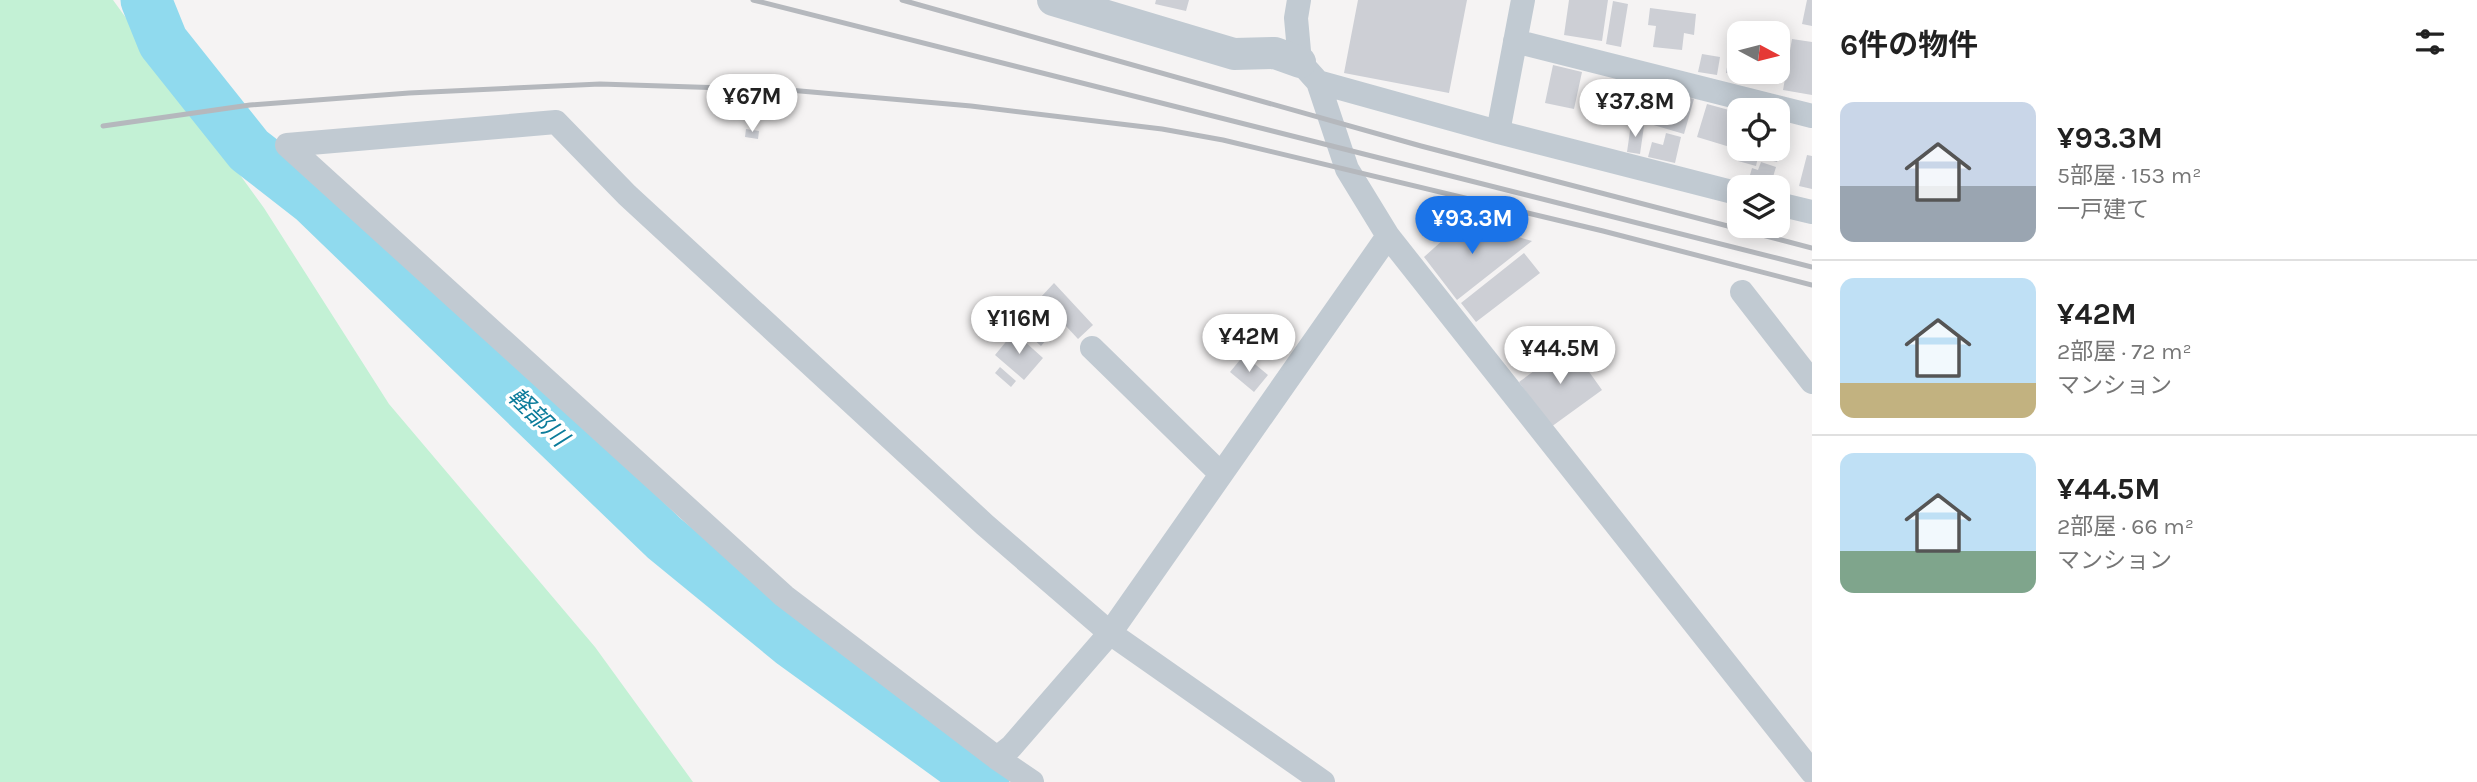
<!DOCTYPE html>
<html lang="ja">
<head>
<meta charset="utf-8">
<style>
	body { margin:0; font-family:Karla,"Noto Sans JP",sans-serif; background:#f6f6f6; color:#222; height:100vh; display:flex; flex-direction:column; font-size:26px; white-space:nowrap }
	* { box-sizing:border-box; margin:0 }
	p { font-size:23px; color:#767676 }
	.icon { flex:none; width:38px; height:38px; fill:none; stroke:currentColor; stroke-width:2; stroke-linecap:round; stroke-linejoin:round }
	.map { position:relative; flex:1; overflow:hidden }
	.details { display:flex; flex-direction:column; background:#fff; width:665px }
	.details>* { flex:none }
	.needle { width:46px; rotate:97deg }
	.buttons { position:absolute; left:1727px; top:21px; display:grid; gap:14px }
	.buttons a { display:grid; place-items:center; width:63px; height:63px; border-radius:14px; background:#fff; box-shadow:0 4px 18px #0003; font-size:35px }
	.price { position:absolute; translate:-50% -60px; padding:0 16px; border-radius:24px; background:#fff; color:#222; font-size:23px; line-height:46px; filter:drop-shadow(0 2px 4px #0008) }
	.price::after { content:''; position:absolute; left:50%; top:42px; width:21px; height:16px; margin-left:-10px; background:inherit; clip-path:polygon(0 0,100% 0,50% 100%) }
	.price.current { background:#1a73e8; color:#fff }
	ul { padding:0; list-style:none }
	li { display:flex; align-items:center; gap:21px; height:175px; padding:0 28px }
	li+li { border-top:2px solid #e0e0e0 }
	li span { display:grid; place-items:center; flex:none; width:196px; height:140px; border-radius:14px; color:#555 }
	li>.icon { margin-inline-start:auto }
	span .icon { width:84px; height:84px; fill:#fffc; stroke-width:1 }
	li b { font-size:30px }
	h2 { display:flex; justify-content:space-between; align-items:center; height:84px; padding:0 28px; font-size:30px }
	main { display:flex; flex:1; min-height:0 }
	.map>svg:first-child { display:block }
</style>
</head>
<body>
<main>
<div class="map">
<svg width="1812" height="782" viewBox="0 0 1812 782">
	<rect width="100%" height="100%" fill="#f5f3f3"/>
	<path fill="#c3f1d5" d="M 0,0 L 113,0 L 264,208 L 389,404 L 595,647 L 693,782 L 0,782 Z"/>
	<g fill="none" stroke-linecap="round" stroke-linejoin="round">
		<path stroke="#90daee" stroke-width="51" d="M 146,0 L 163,42 L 249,150 L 312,199 L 664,538 L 791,642 L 984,782"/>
	</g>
	<path fill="#cdcfd5" d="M 1156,0 L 1189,0 L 1186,11 L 1155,4 Z
		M 1358,0 L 1467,0 L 1449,93 L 1344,73 Z
		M 1569,0 L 1608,0 L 1602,41 L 1564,35 Z
		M 1807,0 L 1812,0 L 1812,26 L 1802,24 Z
		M 1613,1 L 1628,4 L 1621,47 L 1606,44 Z
		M 1650,8 L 1696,14 L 1694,35 L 1684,33 L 1682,50 L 1653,47 L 1656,26 L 1648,25 Z
		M 1792,39 L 1812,42 L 1812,95 L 1783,90 Z
		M 1731,44 L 1740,45 L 1740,72 L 1763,72 L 1762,78 L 1726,73 Z
		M 1702,54 L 1720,57 L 1717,75 L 1698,72 Z
		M 1553,65 L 1582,72 L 1574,109 L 1545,103 Z
		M 1660,89 L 1694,99 L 1684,134 L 1650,124 Z
		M 1707,104 L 1740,113 L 1730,147 L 1697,137 Z
		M 1778,121 L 1788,123 L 1777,162 L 1758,157 L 1756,166 L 1738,161 L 1741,149 L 1778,149 Z
		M 1631,124 L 1644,126 L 1640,154 L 1627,152 Z
		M 746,129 L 759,131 L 758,139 L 745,137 Z
		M 1666,133 L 1681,137 L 1675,163 L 1648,157 L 1652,142 L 1663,145 Z
		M 1807,155 L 1812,156 L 1812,189 L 1799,186 Z
		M 1761,162 L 1776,167 L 1770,187 L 1748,182 L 1752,168 L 1758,170 Z
		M 1464,221 L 1532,241 L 1457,300 L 1424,257 Z
		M 1524,253 L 1540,273 L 1476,322 L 1461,303 Z
		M 1054,283 L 1093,325 L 1078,339 L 1040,298 Z
		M 1029,305 L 1056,329 L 1041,346 L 1014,322 Z
		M 1014,332 L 1043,358 L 1024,380 L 995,355 Z
		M 1570,345 L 1602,390 L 1551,427 L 1519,382 Z
		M 1244,355 L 1268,375 L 1254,392 L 1230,372 Z
		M 1000,367 L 1016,381 L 1011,387 L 995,373 Z"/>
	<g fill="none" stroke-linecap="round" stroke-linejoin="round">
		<path stroke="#c1cad2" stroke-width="24" d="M 1299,0 L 1296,18 L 1300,62 L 1318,82 L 1347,169 L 1388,236 L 1812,772
			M 1515,41 L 1812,116
			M 1318,82 L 1498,132 L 1740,194
			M 1498,132 L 1523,0
			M 1778,204 L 1812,212
			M 1742,292 L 1812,382
			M 1092,348 L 1221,474
			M 997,758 L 1011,747 L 1110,633 L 1388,236
			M 1032,782 L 997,758 L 784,596 L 287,145 L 556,122 L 627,195 L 985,525 L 1110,633 L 1323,782"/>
		<path stroke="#c1cad2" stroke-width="32" d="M 1053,0 L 1234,54 L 1275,53 L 1300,62"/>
		<path stroke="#b5b8bd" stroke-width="5" d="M 753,0 L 1812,267
			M 902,0 L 1421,146 L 1812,248
			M 103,126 L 250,105 L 409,93 L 600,84 L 789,90 L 971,106 L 1162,129 L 1223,140 L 1603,231 L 1812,285"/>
	</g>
	<g text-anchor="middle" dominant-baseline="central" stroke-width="7" stroke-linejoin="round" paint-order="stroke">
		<g font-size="24" font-style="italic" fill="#0c7c9b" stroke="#fff">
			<text transform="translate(538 417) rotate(44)">軽部川</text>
		</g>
	</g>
</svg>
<div class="buttons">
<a><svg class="needle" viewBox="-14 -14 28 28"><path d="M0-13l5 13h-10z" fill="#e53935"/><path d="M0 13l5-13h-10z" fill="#767676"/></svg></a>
<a><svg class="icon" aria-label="locate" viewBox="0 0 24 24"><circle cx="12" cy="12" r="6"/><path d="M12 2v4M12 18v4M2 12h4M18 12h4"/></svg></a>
<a><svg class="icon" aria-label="layers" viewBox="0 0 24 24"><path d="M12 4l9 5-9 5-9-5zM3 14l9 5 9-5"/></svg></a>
</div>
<b class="price" style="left:752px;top:134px">¥67M</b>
<b class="price" style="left:1635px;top:139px">¥37.8M</b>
<b class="price current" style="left:1472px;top:256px">¥93.3M</b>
<b class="price" style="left:1019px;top:356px">¥116M</b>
<b class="price" style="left:1249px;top:374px">¥42M</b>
<b class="price" style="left:1560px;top:386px">¥44.5M</b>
</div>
<section class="details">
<h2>6件の物件<svg class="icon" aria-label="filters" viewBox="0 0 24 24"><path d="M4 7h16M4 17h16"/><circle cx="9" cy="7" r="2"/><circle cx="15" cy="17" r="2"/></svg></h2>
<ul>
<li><span style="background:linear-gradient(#c9d6e8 60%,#9aa5b1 0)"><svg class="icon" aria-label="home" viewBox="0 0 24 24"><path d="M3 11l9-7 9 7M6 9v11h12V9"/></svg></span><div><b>¥93.3M</b><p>5部屋 · 153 m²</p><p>一戸建て</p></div></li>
<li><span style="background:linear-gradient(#bfe0f5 75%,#c2b280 0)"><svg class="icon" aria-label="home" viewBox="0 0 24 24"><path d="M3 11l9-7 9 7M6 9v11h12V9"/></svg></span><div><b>¥42M</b><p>2部屋 · 72 m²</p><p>マンション</p></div></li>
<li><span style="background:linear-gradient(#bfe0f5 70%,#7fa58c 0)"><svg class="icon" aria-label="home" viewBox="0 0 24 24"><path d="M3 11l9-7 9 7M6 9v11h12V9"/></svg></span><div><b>¥44.5M</b><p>2部屋 · 66 m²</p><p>マンション</p></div></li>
</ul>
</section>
</main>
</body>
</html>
